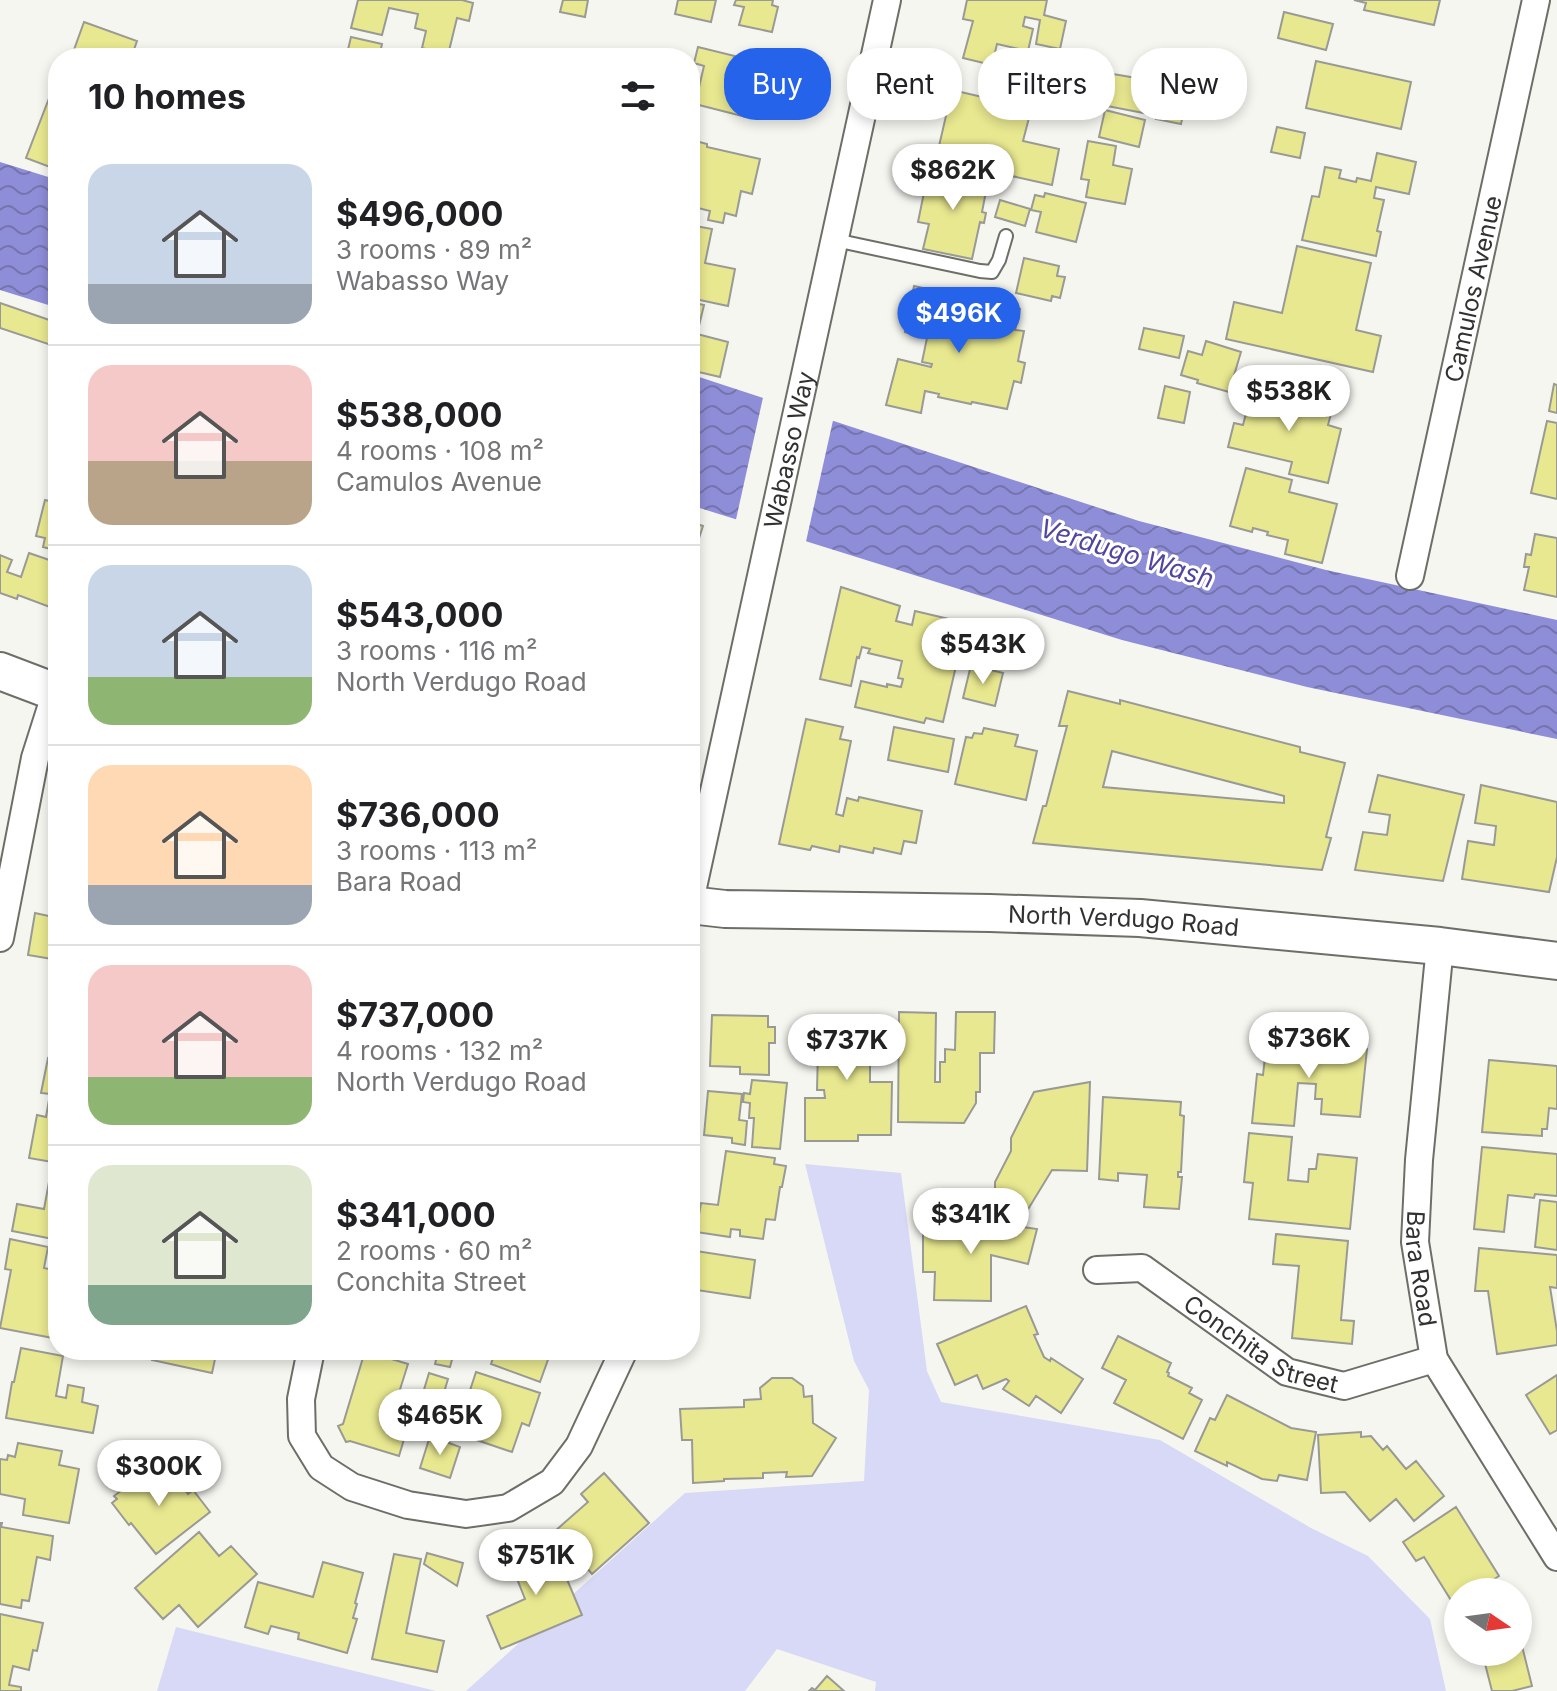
<!DOCTYPE html>
<html lang="en">
<head>
<meta charset="utf-8">
<style>
	body { margin:0; font-family:Inter,sans-serif; background:#f2f2f2; color:#202124; height:100vh; display:flex; flex-direction:column; font-size:30px; white-space:nowrap }
	* { box-sizing:border-box; margin:0 }
	p { font-size:26px; color:#757577 }
	.icon { flex:none; width:44px; height:44px; fill:none; stroke:currentColor; stroke-width:2; stroke-linecap:round; stroke-linejoin:round }
	.map { position:relative; flex:1; overflow:hidden }
	.side { position:absolute; left:48px; top:48px; width:652px; height:1312px; display:flex; flex-direction:column; background:#fff; border-radius:32px; box-shadow:0 4px 12px #0003 }
	.side>* { flex:none }
	.hud { position:absolute; left:724px; top:48px; width:712px; height:72px; display:flex; gap:16px }
	.needle { width:52px; rotate:103deg }
	.buttons { position:absolute; left:1444px; top:1578px; display:grid; gap:16px }
	.buttons a { display:grid; place-items:center; width:88px; height:88px; border-radius:50%; background:#fff; box-shadow:0 4px 12px #0003; font-size:40px }
	.price { position:absolute; translate:-50% -68px; padding:0 18px; border-radius:28px; background:#fff; color:#222; font-size:26px; line-height:52px; filter:drop-shadow(0 2px 4px #0008) }
	.price::after { content:''; position:absolute; left:50%; top:48px; width:24px; height:18px; margin-left:-12px; background:inherit; clip-path:polygon(0 0,100% 0,50% 100%) }
	.price.on { background:#2563eb; color:#fff }
	ul { padding:0; list-style:none }
	li { display:flex; align-items:center; gap:24px; height:200px; padding:0 40px }
	li+li { border-top:2px solid #e0e0e0 }
	li span { display:grid; place-items:center; flex:none; width:224px; height:160px; border-radius:24px; color:#555 }
	li>.icon { margin-inline-start:auto }
	span .icon { width:96px; height:96px; fill:#fffc; stroke-width:1 }
	li b { font-size:34px }
	h2 { display:flex; justify-content:space-between; align-items:center; height:96px; padding:0 40px; font-size:34px }
	.tag { padding:0 28px; border-radius:32px; background:#fff; box-shadow:0 4px 12px #0003; font-size:28px; line-height:72px }
	.tag.on { background:#2563eb; color:#fff }
	.map>svg:first-child { display:block }
</style>
</head>
<body>
<div class="map">
<svg width="1557" height="1691" viewBox="0 0 1557 1691">
	<defs>
		<pattern id="water-waves" width="16" height="10" patternUnits="userSpaceOnUse" patternTransform="scale(2)"><rect width="16" height="10" fill="#8e8dd7"/><path d="M0 5q4-4 8 0t8 0" fill="none" stroke="#7574af"/></pattern>
	</defs>
	<rect width="100%" height="100%" fill="#f6f6f1"/>
	<path fill="#d8d9f6" d="M 805,1164 L 901,1173 L 927,1371 L 941,1402 L 1160,1440 L 1311,1528 L 1368,1556 L 1430,1619 L 1446,1691 L 875,1691 L 876,1682 L 777,1649 L 745,1691 L 466,1691 L 685,1493 L 864,1481 L 869,1390 L 854,1361 Z
		M 176,1627 L 436,1691 L 157,1691 Z"/>
	<path fill="url(#water-waves)" d="M 0,162 L 58,180 L 58,308 L 0,290 Z
		M 690,374 L 1139,521 L 1326,570 L 1557,620 L 1557,739 L 1307,687 L 1122,640 L 690,505 Z"/>
	<path fill="#f6f6f1" d="M 764,393 L 834,416 L 805,546 L 735,524 Z"/>
	<path fill="#e8e890" stroke="#9a9a95" stroke-width="2" fill-rule="evenodd" d="M 358,0 L 462,0 L 473,3 L 469,21 L 457,18 L 448,55 L 422,48 L 426,31 L 415,28 L 418,14 L 389,8 L 382,35 L 351,28 Z
		M 563,0 L 588,0 L 585,17 L 560,12 Z
		M 678,0 L 716,0 L 711,22 L 675,14 Z
		M 736,0 L 773,0 L 772,5 L 778,7 L 772,32 L 739,25 L 744,7 L 734,5 Z
		M 967,0 L 1047,0 L 1044,15 L 1066,21 L 1060,49 L 1036,44 L 1040,20 L 1025,17 L 1023,26 L 1033,29 L 1028,51 L 997,44 L 992,65 L 963,58 L 973,21 L 963,19 Z
		M 1354,0 L 1440,0 L 1434,25 L 1364,10 L 1366,3 Z
		M 1284,12 L 1333,24 L 1326,50 L 1278,38 Z
		M 84,22 L 137,41 L 131,58 L 71,58 Z
		M 351,37 L 382,44 L 379,58 L 346,58 Z
		M 698,47 L 779,67 L 772,98 L 751,93 L 746,117 L 695,104 L 704,66 L 694,63 Z
		M 1316,61 L 1411,82 L 1401,129 L 1306,108 Z
		M 1113,74 L 1160,82 L 1154,115 L 1107,106 Z
		M 58,75 L 58,170 L 26,158 Z
		M 952,90 L 1013,104 L 1013,106 L 1031,110 L 1023,141 L 1059,149 L 1052,185 L 936,159 Z
		M 1161,100 L 1185,106 L 1181,124 L 1156,119 Z
		M 1105,110 L 1145,120 L 1139,147 L 1099,137 Z
		M 690,117 L 696,118 L 692,140 L 707,144 L 707,147 L 760,159 L 752,194 L 741,191 L 736,216 L 725,213 L 723,223 L 708,220 L 710,211 L 690,206 Z
		M 1277,127 L 1305,133 L 1300,158 L 1271,152 Z
		M 1088,141 L 1116,146 L 1113,165 L 1132,169 L 1125,204 L 1086,197 L 1089,180 L 1081,179 Z
		M 1377,153 L 1416,162 L 1409,194 L 1376,187 L 1374,198 L 1384,200 L 1377,231 L 1381,232 L 1376,256 L 1302,240 L 1312,196 L 1319,197 L 1325,167 L 1341,170 L 1339,178 L 1356,182 L 1357,178 L 1371,181 Z
		M 929,168 L 988,181 L 982,212 L 986,213 L 984,223 L 980,222 L 972,259 L 923,249 L 929,224 L 918,222 Z
		M 1045,193 L 1086,203 L 1076,242 L 1036,232 L 1041,212 L 1031,210 L 1035,195 L 1044,197 Z
		M 1000,200 L 1030,209 L 1025,226 L 995,217 Z
		M 690,225 L 712,229 L 705,263 L 735,269 L 728,306 L 690,298 Z
		M 1297,246 L 1371,263 L 1356,330 L 1381,336 L 1373,372 L 1226,339 L 1234,302 L 1282,313 Z
		M 1024,258 L 1059,266 L 1057,276 L 1065,277 L 1060,298 L 1052,296 L 1051,301 L 1016,293 Z
		M 914,286 L 946,293 L 942,310 L 980,319 L 985,301 L 1020,309 L 1015,330 L 1024,331 L 1018,361 L 1025,363 L 1021,383 L 1014,381 L 1007,409 L 972,402 L 971,404 L 938,397 L 939,394 L 925,391 L 921,413 L 886,405 L 898,359 L 931,367 L 932,364 L 922,362 L 927,338 L 905,332 Z
		M 690,302 L 704,305 L 697,334 L 728,342 L 720,377 L 690,370 Z
		M 0,303 L 58,323 L 57,347 L 0,328 Z
		M 1144,328 L 1184,336 L 1179,358 L 1139,349 Z
		M 1206,341 L 1241,352 L 1229,392 L 1197,383 L 1198,380 L 1181,375 L 1188,351 L 1202,355 Z
		M 1554,384 L 1557,385 L 1557,413 L 1549,411 Z
		M 1165,386 L 1190,392 L 1184,423 L 1158,418 Z
		M 1253,386 L 1333,406 L 1328,425 L 1341,429 L 1328,483 L 1289,474 L 1292,462 L 1228,447 L 1234,423 L 1243,425 Z
		M 1547,421 L 1557,423 L 1557,499 L 1531,493 Z
		M 1246,468 L 1292,480 L 1289,492 L 1337,504 L 1322,563 L 1285,554 L 1288,540 L 1267,535 L 1268,532 L 1253,528 L 1252,532 L 1230,526 Z
		M 45,500 L 58,503 L 58,551 L 43,547 L 45,538 L 36,536 Z
		M 690,522 L 703,526 L 690,566 Z
		M 1535,534 L 1557,538 L 1557,597 L 1524,590 L 1529,567 L 1524,567 L 1526,554 L 1531,555 Z
		M 29,553 L 58,563 L 58,610 L 18,595 L 17,599 L 0,593 L 0,555 L 12,560 L 7,572 L 21,577 Z
		M 841,587 L 900,606 L 896,621 L 912,625 L 915,611 L 966,623 L 943,722 L 926,718 L 924,723 L 855,707 L 861,681 L 887,687 L 887,684 L 901,687 L 903,679 L 898,678 L 902,661 L 868,653 L 870,649 L 862,647 L 859,658 L 857,657 L 851,686 L 820,679 Z
		M 971,665 L 1003,673 L 995,706 L 963,698 Z
		M 1068,691 L 1120,704 L 1120,700 L 1300,747 L 1300,752 L 1345,763 L 1326,837 L 1331,838 L 1322,870 L 1033,843 L 1043,806 L 1046,806 L 1067,726 L 1059,726 ZM 1112,751 L 1284,796 L 1284,803 L 1103,787 Z
		M 806,719 L 843,727 L 840,739 L 851,741 L 836,814 L 843,816 L 847,798 L 858,801 L 859,797 L 922,811 L 916,843 L 904,841 L 901,854 L 874,848 L 873,853 L 840,846 L 839,852 L 812,846 L 810,850 L 779,844 Z
		M 894,727 L 954,739 L 948,772 L 888,760 Z
		M 984,728 L 1018,735 L 1015,746 L 1037,751 L 1026,800 L 955,784 L 966,737 L 972,738 L 974,733 L 982,734 Z
		M 1378,775 L 1464,795 L 1443,881 L 1355,870 L 1363,832 L 1387,835 L 1390,815 L 1369,812 Z
		M 1481,785 L 1557,802 L 1557,857 L 1549,892 L 1462,879 L 1468,841 L 1494,845 L 1496,826 L 1475,823 Z
		M 35,913 L 58,918 L 58,960 L 28,955 Z
		M 57,990 L 58,990 L 58,1035 L 50,1033 Z
		M 899,1012 L 936,1013 L 935,1082 L 940,1082 L 940,1062 L 945,1062 L 945,1049 L 955,1050 L 956,1012 L 995,1012 L 994,1053 L 980,1053 L 980,1092 L 976,1092 L 976,1103 L 964,1123 L 898,1122 Z
		M 712,1015 L 768,1016 L 768,1027 L 775,1027 L 775,1043 L 769,1043 L 769,1075 L 740,1074 L 740,1067 L 710,1066 Z
		M 806,1020 L 882,1020 L 882,1059 L 870,1060 L 870,1082 L 892,1082 L 891,1135 L 858,1135 L 858,1141 L 805,1141 L 805,1098 L 825,1098 L 824,1090 L 817,1090 L 818,1049 L 806,1049 Z
		M 1267,1039 L 1367,1049 L 1360,1117 L 1321,1114 L 1322,1099 L 1315,1099 L 1316,1084 L 1298,1083 L 1294,1126 L 1252,1123 L 1257,1074 L 1263,1075 Z
		M 48,1058 L 58,1060 L 58,1163 L 29,1158 L 37,1115 L 46,1117 L 50,1094 L 41,1093 Z
		M 1489,1060 L 1557,1066 L 1557,1109 L 1549,1108 L 1547,1129 L 1542,1129 L 1542,1136 L 1482,1132 Z
		M 752,1080 L 787,1083 L 780,1149 L 752,1147 L 754,1118 L 749,1118 L 750,1103 L 743,1102 L 744,1093 L 750,1094 Z
		M 1090,1082 L 1087,1171 L 1052,1170 L 1027,1211 L 995,1195 L 995,1182 L 1011,1151 L 1011,1138 L 1034,1092 Z
		M 708,1091 L 742,1094 L 739,1120 L 747,1121 L 745,1145 L 732,1143 L 732,1138 L 704,1135 Z
		M 1103,1097 L 1181,1102 L 1180,1115 L 1184,1116 L 1181,1172 L 1178,1172 L 1178,1177 L 1182,1177 L 1179,1209 L 1144,1207 L 1147,1175 L 1118,1173 L 1118,1181 L 1099,1179 Z
		M 1249,1133 L 1292,1137 L 1288,1180 L 1308,1182 L 1309,1169 L 1316,1169 L 1318,1154 L 1357,1158 L 1350,1229 L 1249,1219 L 1253,1183 L 1244,1182 Z
		M 1482,1147 L 1557,1154 L 1557,1196 L 1535,1194 L 1534,1198 L 1508,1195 L 1504,1232 L 1474,1229 Z
		M 726,1151 L 775,1158 L 774,1164 L 786,1166 L 782,1187 L 780,1187 L 775,1220 L 766,1219 L 763,1239 L 740,1236 L 740,1230 L 731,1229 L 730,1237 L 696,1232 L 701,1203 L 718,1205 Z
		M 51,1171 L 58,1173 L 58,1240 L 12,1231 L 17,1204 L 44,1209 Z
		M 1540,1200 L 1557,1202 L 1557,1250 L 1535,1247 Z
		M 923,1224 L 1003,1224 L 1037,1229 L 1028,1264 L 991,1255 L 991,1301 L 934,1300 L 935,1272 L 923,1272 Z
		M 1276,1234 L 1348,1241 L 1341,1320 L 1354,1321 L 1352,1344 L 1292,1338 L 1299,1266 L 1273,1264 Z
		M 10,1239 L 48,1247 L 44,1268 L 58,1271 L 58,1339 L 0,1328 L 11,1270 L 5,1269 Z
		M 1479,1248 L 1557,1255 L 1557,1288 L 1550,1287 L 1557,1331 L 1557,1345 L 1497,1354 L 1488,1291 L 1475,1291 Z
		M 696,1251 L 755,1260 L 750,1298 L 690,1289 Z
		M 1026,1306 L 1038,1334 L 1034,1335 L 1044,1357 L 1050,1361 L 1051,1358 L 1083,1379 L 1061,1413 L 1036,1396 L 1029,1406 L 1003,1389 L 1009,1381 L 1006,1379 L 983,1389 L 977,1375 L 955,1385 L 937,1344 Z
		M 1118,1336 L 1171,1363 L 1167,1372 L 1169,1373 L 1168,1376 L 1192,1388 L 1189,1393 L 1202,1400 L 1183,1439 L 1114,1403 L 1126,1380 L 1102,1368 Z
		M 21,1348 L 63,1356 L 56,1396 L 66,1398 L 68,1385 L 84,1388 L 82,1402 L 98,1406 L 93,1433 L 6,1418 L 12,1382 L 14,1382 Z
		M 154,1350 L 217,1350 L 212,1373 L 152,1360 Z
		M 496,1350 L 543,1350 L 550,1354 L 540,1382 L 491,1364 Z
		M 365,1351 L 408,1364 L 397,1399 L 419,1406 L 429,1373 L 448,1379 L 432,1433 L 408,1426 L 399,1456 L 350,1441 L 346,1442 L 338,1426 L 343,1424 Z
		M 438,1352 L 453,1356 L 450,1367 L 435,1364 Z
		M 476,1372 L 540,1393 L 529,1426 L 522,1423 L 512,1452 L 456,1433 Z
		M 1557,1375 L 1557,1430 L 1550,1434 L 1526,1395 Z
		M 772,1378 L 792,1378 L 803,1386 L 804,1397 L 812,1396 L 813,1423 L 836,1438 L 812,1476 L 786,1477 L 787,1472 L 763,1473 L 763,1478 L 724,1479 L 724,1481 L 693,1483 L 692,1440 L 682,1440 L 680,1409 L 744,1407 L 744,1400 L 761,1399 L 760,1388 Z
		M 1227,1395 L 1291,1428 L 1316,1432 L 1307,1480 L 1279,1475 L 1277,1481 L 1262,1479 L 1227,1462 L 1227,1466 L 1195,1451 L 1210,1418 L 1215,1420 Z
		M 1361,1432 L 1361,1437 L 1371,1436 L 1383,1450 L 1387,1446 L 1406,1469 L 1416,1461 L 1444,1496 L 1414,1521 L 1396,1499 L 1370,1521 L 1345,1492 L 1321,1493 L 1318,1435 Z
		M 430,1436 L 460,1447 L 450,1478 L 420,1468 Z
		M 18,1443 L 62,1451 L 59,1465 L 79,1469 L 69,1523 L 23,1515 L 25,1499 L 0,1494 L 0,1459 L 7,1460 L 8,1455 L 15,1457 Z
		M 156,1464 L 175,1488 L 180,1484 L 188,1494 L 193,1490 L 210,1512 L 156,1554 L 131,1523 L 129,1525 L 112,1503 L 117,1499 L 114,1496 Z
		M 604,1473 L 649,1523 L 592,1574 L 555,1531 L 588,1502 L 581,1494 Z
		M 1456,1507 L 1499,1576 L 1474,1592 L 1458,1592 L 1458,1602 L 1454,1605 L 1424,1557 L 1416,1561 L 1403,1542 Z
		M 0,1523 L 2,1523 L 1,1527 L 53,1536 L 50,1560 L 37,1557 L 29,1601 L 22,1600 L 21,1608 L 0,1604 Z
		M 199,1532 L 219,1556 L 231,1546 L 257,1574 L 198,1627 L 179,1605 L 163,1619 L 135,1588 Z
		M 550,1539 L 582,1615 L 501,1649 L 487,1616 L 525,1599 L 508,1556 Z
		M 427,1553 L 463,1563 L 457,1586 L 424,1564 Z
		M 394,1554 L 421,1559 L 406,1633 L 444,1641 L 437,1672 L 372,1659 Z
		M 323,1562 L 363,1573 L 355,1603 L 357,1604 L 353,1618 L 357,1619 L 347,1653 L 298,1639 L 299,1633 L 271,1626 L 268,1634 L 245,1627 L 258,1582 L 313,1597 Z
		M 1518,1613 L 1524,1638 L 1520,1638 L 1532,1686 L 1512,1691 L 1492,1691 L 1482,1652 L 1518,1652 Z
		M 0,1614 L 43,1623 L 37,1651 L 33,1650 L 29,1670 L 13,1666 L 9,1685 L 21,1687 L 21,1691 L 0,1691 Z
		M 827,1676 L 844,1691 L 809,1691 L 812,1688 L 815,1690 Z"/>
	<g fill="none" stroke-linecap="round" stroke-linejoin="round">
		<defs>
			<path id="lane" d="M 835,240 L 980,271 L 992,272 L 999,260 L 1006,236"/>
			<g id="street">
				<path id="s1" d="M 1410,576 L 1536,0"/>
				<path id="s2" d="M 690,901 L 887,0"/>
				<path d="M 0,938 L 35,758 L 56,692"/>
				<path id="s3" d="M 1440,946 L 1419,1160 L 1415,1242 L 1434,1359 L 1557,1557"/>
				<path id="s4" d="M 1097,1270 L 1142,1268 L 1287,1372 L 1344,1386 L 1434,1359"/>
				<path d="M 311,1350 L 301,1399 L 302,1436 L 321,1467 L 352,1487 L 408,1505 L 466,1514 L 508,1508 L 552,1482 L 579,1446 L 624,1350"/>
			</g>
			<g id="secondary">
				<path d="M 0,671 L 58,693"/>
				<path id="s5" d="M 690,905 L 725,909 L 990,913 L 1140,918 L 1440,946 L 1557,961"/>
			</g>
		</defs>
		<use href="#lane" stroke="#6e6e69" stroke-width="16"/>
		<use href="#street" stroke="#6e6e69" stroke-width="30"/>
		<use href="#secondary" stroke="#6e6e69" stroke-width="40"/>
		<use href="#lane" stroke="#fff" stroke-width="12"/>
		<use href="#street" stroke="#fff" stroke-width="26"/>
		<use href="#secondary" stroke="#fff" stroke-width="36"/>
	</g>
	<g text-anchor="middle" dominant-baseline="central" stroke-width="6" stroke-linejoin="round" paint-order="stroke">
		<g font-size="24" fill="#31312f" stroke="#fff">
			<text stroke="none"><textPath href="#s1" startOffset="294">Camulos Avenue</textPath></text>
			<text stroke="none"><textPath href="#s2" startOffset="462">Wabasso Way</textPath></text>
			<text stroke="none"><textPath href="#s5" startOffset="434">North Verdugo Road</textPath></text>
			<text stroke="none"><textPath href="#s3" startOffset="324">Bara Road</textPath></text>
			<text stroke="none"><textPath href="#s4" startOffset="188">Conchita Street</textPath></text>
		</g>
		<g font-size="26" font-style="italic" fill="#5046a0" stroke="#fff">
			<text transform="translate(1127 553) rotate(17)">Verdugo Wash</text>
		</g>
	</g>
</svg>
<div class="buttons">
<a><svg class="needle" viewBox="-14 -14 28 28"><path d="M0-13l5 13h-10z" fill="#e53935"/><path d="M0 13l5-13h-10z" fill="#757577"/></svg></a>
</div>
<b class="price" style="left:953px;top:212px">$862K</b>
<b class="price on" style="left:959px;top:355px">$496K</b>
<b class="price" style="left:1289px;top:433px">$538K</b>
<b class="price" style="left:983px;top:686px">$543K</b>
<b class="price" style="left:1309px;top:1080px">$736K</b>
<b class="price" style="left:847px;top:1082px">$737K</b>
<b class="price" style="left:971px;top:1256px">$341K</b>
<b class="price" style="left:440px;top:1457px">$465K</b>
<b class="price" style="left:159px;top:1508px">$300K</b>
<b class="price" style="left:536px;top:1597px">$751K</b>
<div class="hud">
<a class="tag on">Buy</a>
<a class="tag">Rent</a>
<a class="tag">Filters</a>
<a class="tag">New</a>
</div>
<section class="side">
<h2>10 homes<svg class="icon" aria-label="filters" viewBox="0 0 24 24"><path d="M4 7h16M4 17h16"/><circle cx="9" cy="7" r="2"/><circle cx="15" cy="17" r="2"/></svg></h2>
<ul>
<li><span style="background:linear-gradient(#c9d6e8 75%,#9aa5b1 0)"><svg class="icon" aria-label="home" viewBox="0 0 24 24"><path d="M3 11l9-7 9 7M6 9v11h12V9"/></svg></span><div><b>$496,000</b><p>3 rooms · 89 m²</p><p>Wabasso Way</p></div></li>
<li><span style="background:linear-gradient(#f6c9c9 60%,#b9a48a 0)"><svg class="icon" aria-label="home" viewBox="0 0 24 24"><path d="M3 11l9-7 9 7M6 9v11h12V9"/></svg></span><div><b>$538,000</b><p>4 rooms · 108 m²</p><p>Camulos Avenue</p></div></li>
<li><span style="background:linear-gradient(#c9d6e8 70%,#8fb573 0)"><svg class="icon" aria-label="home" viewBox="0 0 24 24"><path d="M3 11l9-7 9 7M6 9v11h12V9"/></svg></span><div><b>$543,000</b><p>3 rooms · 116 m²</p><p>North Verdugo Road</p></div></li>
<li><span style="background:linear-gradient(#ffd9b3 75%,#9aa5b1 0)"><svg class="icon" aria-label="home" viewBox="0 0 24 24"><path d="M3 11l9-7 9 7M6 9v11h12V9"/></svg></span><div><b>$736,000</b><p>3 rooms · 113 m²</p><p>Bara Road</p></div></li>
<li><span style="background:linear-gradient(#f6c9c9 70%,#8fb573 0)"><svg class="icon" aria-label="home" viewBox="0 0 24 24"><path d="M3 11l9-7 9 7M6 9v11h12V9"/></svg></span><div><b>$737,000</b><p>4 rooms · 132 m²</p><p>North Verdugo Road</p></div></li>
<li><span style="background:linear-gradient(#dfe7d0 75%,#7fa58c 0)"><svg class="icon" aria-label="home" viewBox="0 0 24 24"><path d="M3 11l9-7 9 7M6 9v11h12V9"/></svg></span><div><b>$341,000</b><p>2 rooms · 60 m²</p><p>Conchita Street</p></div></li>
</ul>
</section>
</div>
</body>
</html>
